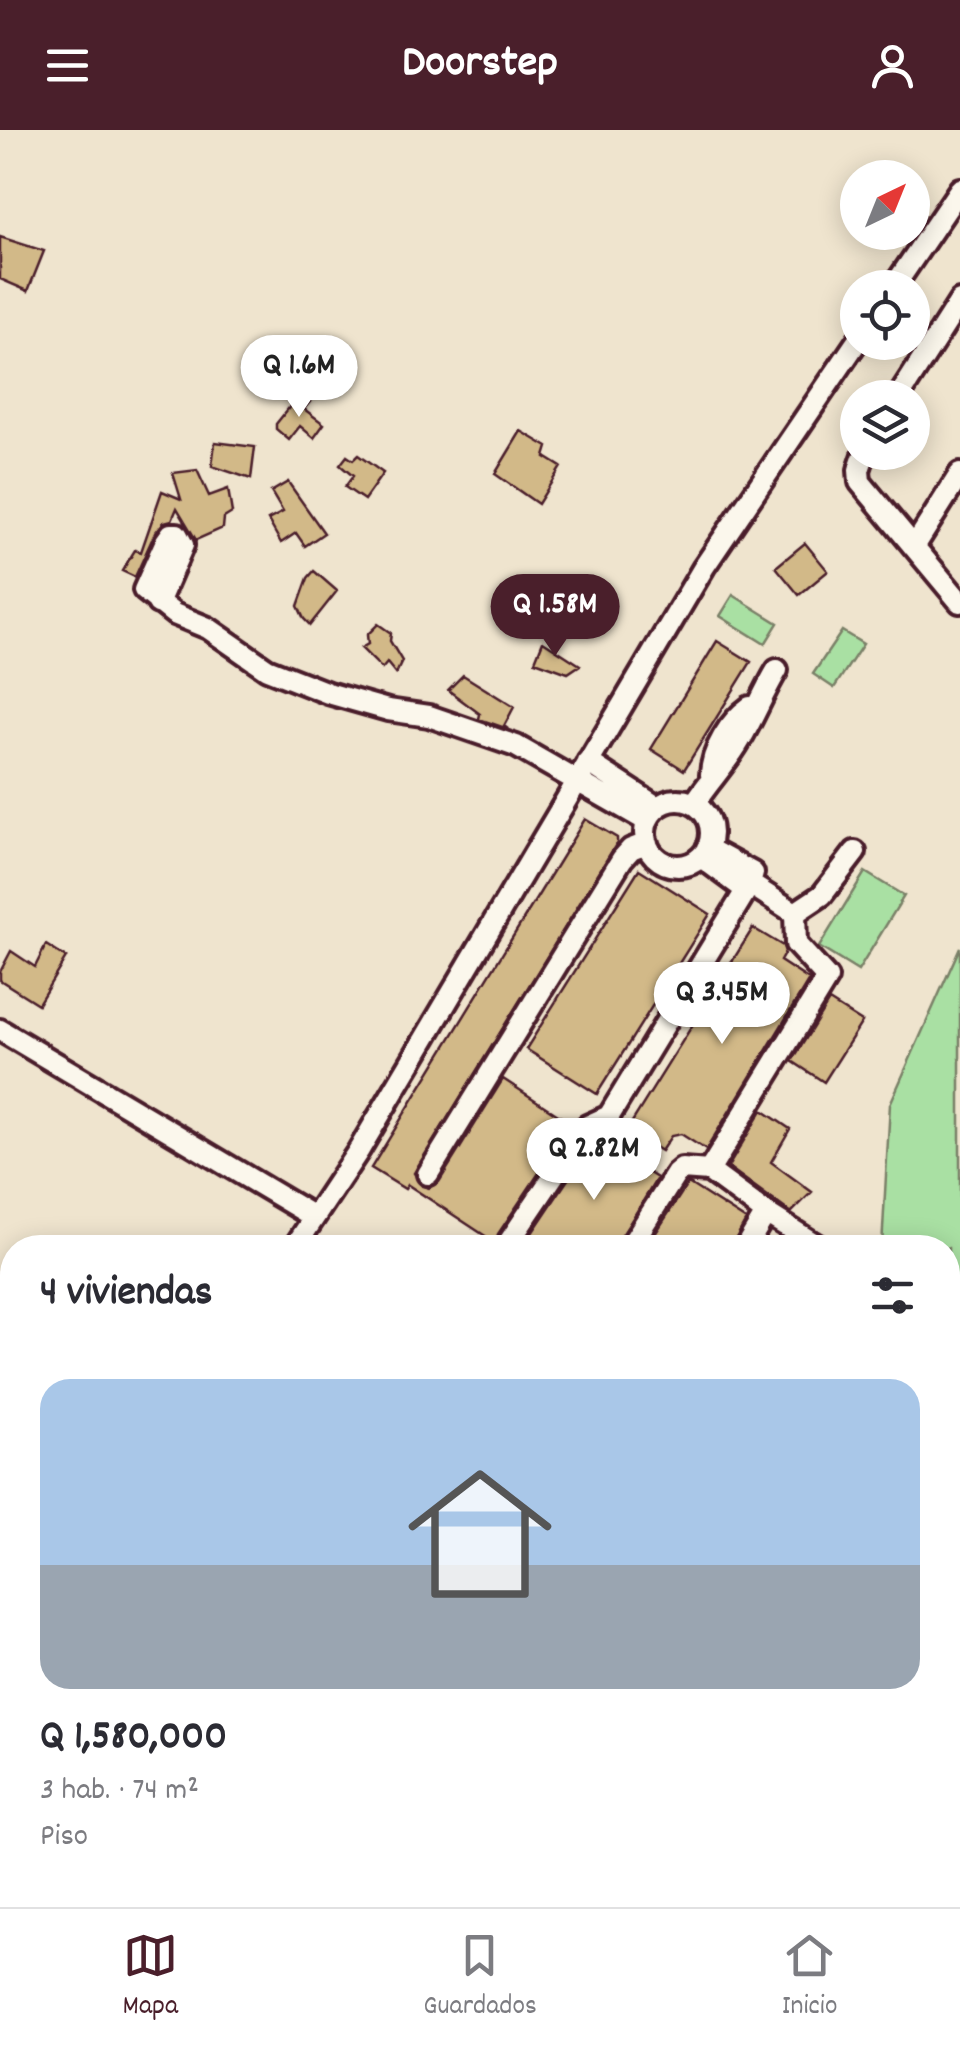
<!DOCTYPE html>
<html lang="es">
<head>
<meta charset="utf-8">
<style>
	body { margin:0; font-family:Dekko,sans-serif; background:#f7f7f7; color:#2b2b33; height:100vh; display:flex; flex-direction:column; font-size:38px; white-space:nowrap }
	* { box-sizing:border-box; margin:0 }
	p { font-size:32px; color:#7c7c81 }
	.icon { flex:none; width:55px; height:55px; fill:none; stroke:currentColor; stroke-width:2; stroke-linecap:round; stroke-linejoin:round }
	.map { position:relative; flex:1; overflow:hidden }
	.side { position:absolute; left:0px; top:1105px; width:960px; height:672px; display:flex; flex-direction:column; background:#fff; border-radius:40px 40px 0 0; box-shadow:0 5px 25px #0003 }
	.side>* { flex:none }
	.needle { width:65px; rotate:43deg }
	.fabs { position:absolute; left:840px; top:30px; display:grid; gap:20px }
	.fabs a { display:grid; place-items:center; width:90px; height:90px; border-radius:50%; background:#fff; box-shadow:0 5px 25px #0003; font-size:50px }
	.price { position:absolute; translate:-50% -85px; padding:0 22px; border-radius:35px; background:#fff; color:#222; font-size:32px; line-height:65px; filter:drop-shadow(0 2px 5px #0008) }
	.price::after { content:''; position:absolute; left:50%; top:60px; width:30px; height:22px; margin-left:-15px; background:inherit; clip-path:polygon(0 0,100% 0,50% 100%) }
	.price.active { background:#4a1f2b; color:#fff }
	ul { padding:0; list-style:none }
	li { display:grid; align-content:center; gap:20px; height:530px; padding:0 40px }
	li+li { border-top:2px solid #e1e1e2 }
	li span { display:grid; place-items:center; height:310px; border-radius:30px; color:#555 }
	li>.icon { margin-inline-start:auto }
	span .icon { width:180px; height:180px; fill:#fffc; stroke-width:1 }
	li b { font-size:42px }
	h2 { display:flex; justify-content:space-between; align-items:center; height:120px; padding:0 40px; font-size:42px }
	header { display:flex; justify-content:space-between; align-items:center; height:130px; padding:0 40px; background:#4a1f2b; color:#fff; font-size:45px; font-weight:700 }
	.tabs { display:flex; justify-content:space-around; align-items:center; height:140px; border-top:2px solid #e1e1e2; background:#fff; font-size:28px; color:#7c7c81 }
	.tabs a { display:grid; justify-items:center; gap:5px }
	.tabs .active { color:#4a1f2b }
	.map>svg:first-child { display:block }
</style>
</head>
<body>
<header><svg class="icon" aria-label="menu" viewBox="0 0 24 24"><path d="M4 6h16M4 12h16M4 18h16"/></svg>Doorstep<svg class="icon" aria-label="person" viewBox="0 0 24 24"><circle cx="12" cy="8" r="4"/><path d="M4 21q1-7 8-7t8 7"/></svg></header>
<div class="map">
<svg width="960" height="1777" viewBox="0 0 960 1777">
	<rect width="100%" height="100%" fill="#efe4ce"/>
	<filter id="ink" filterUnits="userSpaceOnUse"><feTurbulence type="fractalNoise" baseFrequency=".01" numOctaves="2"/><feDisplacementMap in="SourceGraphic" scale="20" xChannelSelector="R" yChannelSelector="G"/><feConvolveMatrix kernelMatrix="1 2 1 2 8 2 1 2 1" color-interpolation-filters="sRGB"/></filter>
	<g filter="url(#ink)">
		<path fill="#a9e0a3" stroke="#7a8067" stroke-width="2.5" d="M 733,465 L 778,493 L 765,514 L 720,486 Z
			M 842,501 L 863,514 L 834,558 L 813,544 Z
			M 865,742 L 904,766 L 858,841 L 819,817 Z
			M 960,817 L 960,1285 L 948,1265 L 948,1118 L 882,1117 L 890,974 Z
			M 960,1324 L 960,1777 L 688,1777 L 692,1765 L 948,1765 L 948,1336 Z"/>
		<path fill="#d2b988" stroke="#4a1f2b" stroke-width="2.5" d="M 0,107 L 44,121 L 28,161 L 0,149 Z
			M 300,264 L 310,272 L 304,279 L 324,294 L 314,308 L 300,296 L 289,310 L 276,299 L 276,294 Z
			M 521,301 L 548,317 L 545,327 L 561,337 L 538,374 L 495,344 Z
			M 215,312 L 255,317 L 251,349 L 212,336 Z
			M 358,325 L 383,343 L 364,370 L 345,357 L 353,346 L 340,335 L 347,326 L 353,330 Z
			M 197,340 L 209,366 L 228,359 L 232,383 L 224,388 L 223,398 L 196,410 L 177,378 L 172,390 L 164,392 L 155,403 L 135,447 L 122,441 L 135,420 L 141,422 L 162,361 L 181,369 L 173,343 Z
			M 288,352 L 324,403 L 305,416 L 296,403 L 281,413 L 268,390 L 283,382 L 271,362 Z
			M 805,413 L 828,441 L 799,465 L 776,437 Z
			M 314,441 L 337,461 L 310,495 L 304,489 L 298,476 L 308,448 Z
			M 378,494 L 391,503 L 390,511 L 402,531 L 396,544 L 387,533 L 382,539 L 361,518 L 368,514 L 367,505 Z
			M 543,511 L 580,535 L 568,543 L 535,531 Z
			M 717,511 L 751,532 L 684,640 L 651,619 Z
			M 463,545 L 514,577 L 504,596 L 508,599 L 479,589 L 480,584 L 448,560 Z
			M 585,689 L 617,708 L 617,713 L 414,1043 L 422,1056 L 429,1058 L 439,1052 L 503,949 L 572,994 L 498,1104 L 496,1113 L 408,1055 L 405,1059 L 371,1038 Z
			M 639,739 L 710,784 L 597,964 L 526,919 Z
			M 753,798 L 783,816 L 785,822 L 780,831 L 809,850 L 706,1020 L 681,1004 L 671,1006 L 661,1021 L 627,1000 Z
			M 46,815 L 66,828 L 38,874 L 0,850 L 0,842 L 11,821 L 35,837 Z
			M 829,871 L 862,892 L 824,952 L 792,931 Z
			M 762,980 L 790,999 L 771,1032 L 812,1062 L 791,1083 L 728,1037 Z
			M 595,1009 L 657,1048 L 615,1118 L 522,1118 Z
			M 688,1053 L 746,1090 L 731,1118 L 646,1118 Z"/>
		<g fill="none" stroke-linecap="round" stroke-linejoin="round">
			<defs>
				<path id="minor" d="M 893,158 L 960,59
					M 898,268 L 960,171
					M 865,322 L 859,340 L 860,352 L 960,472
					M 914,417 L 960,344
					M 158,473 L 183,415 L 177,404 L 171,404 L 166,411 L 144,460 L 174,484 L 208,498 L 267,539 L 328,563 L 388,580 L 429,586 L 516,616 L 647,691
					M 588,632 L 657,677
					M 711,645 C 712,620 729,592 750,577
					M645 703a33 33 0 1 1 66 0a33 33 0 1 1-66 0Z
					M 694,674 C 708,652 727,633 740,610 C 754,587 763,563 777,540
					M 701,727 L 743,758 L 750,754 L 795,783 L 796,814 L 827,848 L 709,1041 L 766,1083 L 821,1118
					M 795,783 L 822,765 L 855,722
					M 0,900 L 314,1087
					M 428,1044 L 622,729 L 631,719 L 647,713
					M 509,1112 L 587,996 L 609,986 L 750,754 L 753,743 L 707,718
					M 294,1118 L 359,1020 L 704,437 L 858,210
					M 629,1118 L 676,1044 L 682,1039 L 709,1041
					M 745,1118 L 766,1083
					M 0,1597 L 12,1576
					M 127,1765 L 133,1777"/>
			</defs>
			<use href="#minor" stroke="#4a1f2b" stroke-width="28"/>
			<use href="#minor" stroke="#fbf7ec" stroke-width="20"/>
		</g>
	</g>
</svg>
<div class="fabs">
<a><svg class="needle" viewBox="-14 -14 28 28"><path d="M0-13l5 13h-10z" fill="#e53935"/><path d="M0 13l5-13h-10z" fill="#7c7c81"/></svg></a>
<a><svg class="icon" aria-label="locate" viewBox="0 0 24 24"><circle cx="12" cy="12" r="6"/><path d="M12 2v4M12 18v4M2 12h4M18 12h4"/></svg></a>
<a><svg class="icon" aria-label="layers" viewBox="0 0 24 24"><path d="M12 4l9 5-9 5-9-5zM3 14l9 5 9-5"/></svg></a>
</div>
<b class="price" style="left:299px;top:290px">Q 1.6M</b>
<b class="price active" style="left:555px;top:529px">Q 1.58M</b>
<b class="price" style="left:722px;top:917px">Q 3.45M</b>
<b class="price" style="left:594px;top:1073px">Q 2.82M</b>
<section class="side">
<h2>4 viviendas<svg class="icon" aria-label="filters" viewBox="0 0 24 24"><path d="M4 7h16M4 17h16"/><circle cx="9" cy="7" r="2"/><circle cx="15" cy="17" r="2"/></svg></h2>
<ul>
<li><span style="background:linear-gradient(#a9c7e8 60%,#9aa5b1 0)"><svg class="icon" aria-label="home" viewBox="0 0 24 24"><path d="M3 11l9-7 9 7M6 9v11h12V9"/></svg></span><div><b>Q 1,580,000</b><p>3 hab. · 74 m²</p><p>Piso</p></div></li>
</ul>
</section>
</div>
<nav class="tabs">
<a class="active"><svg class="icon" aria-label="map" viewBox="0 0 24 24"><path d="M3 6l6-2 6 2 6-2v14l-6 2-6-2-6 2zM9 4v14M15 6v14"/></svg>Mapa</a>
<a><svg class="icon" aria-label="saved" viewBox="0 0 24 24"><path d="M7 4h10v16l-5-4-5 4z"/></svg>Guardados</a>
<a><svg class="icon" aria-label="home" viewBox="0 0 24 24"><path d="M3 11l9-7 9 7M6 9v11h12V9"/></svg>Inicio</a>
</nav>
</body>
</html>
